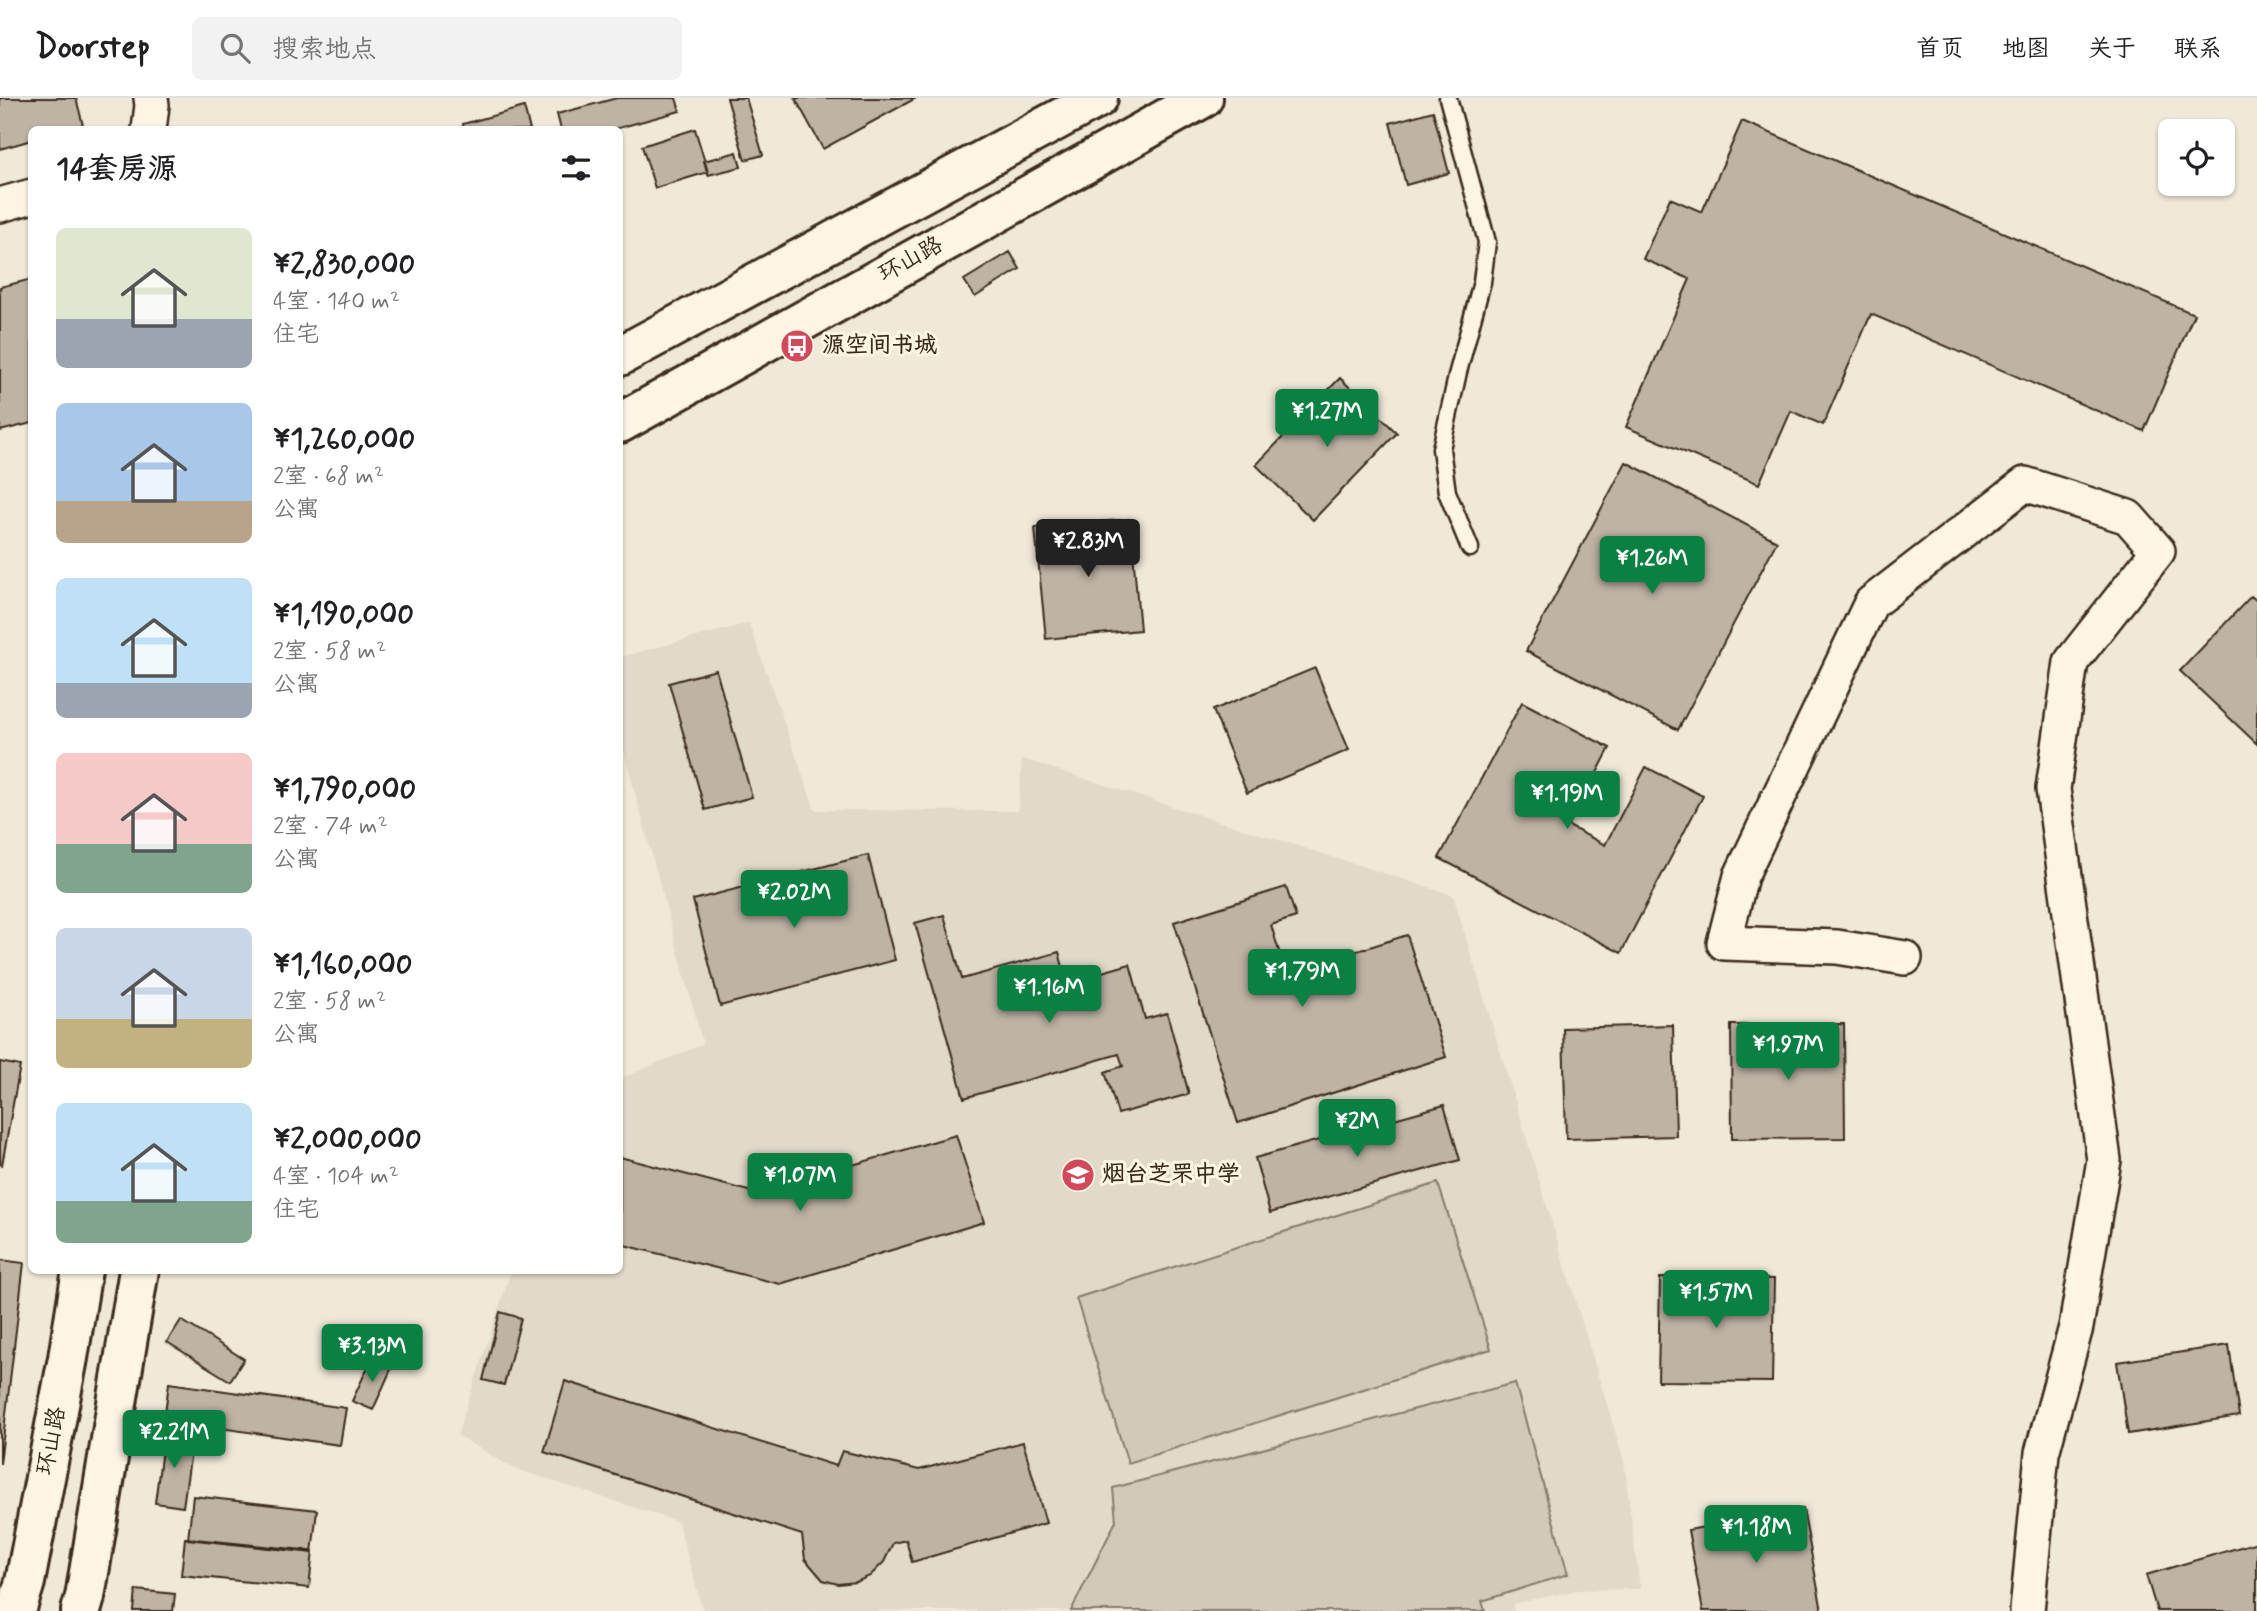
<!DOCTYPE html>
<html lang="zh">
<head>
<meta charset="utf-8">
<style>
	body { margin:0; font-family:Mynerve,"LXGW WenKai TC",sans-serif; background:#f2f2f2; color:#202124; height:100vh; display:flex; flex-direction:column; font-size:26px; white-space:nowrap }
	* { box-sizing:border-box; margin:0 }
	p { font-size:23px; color:#757577 }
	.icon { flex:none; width:38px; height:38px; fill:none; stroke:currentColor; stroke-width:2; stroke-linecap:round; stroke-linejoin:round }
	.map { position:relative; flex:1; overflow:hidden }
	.side { position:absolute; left:28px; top:28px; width:595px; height:1148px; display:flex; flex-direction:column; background:#fff; border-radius:10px; box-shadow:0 2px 5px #0004 }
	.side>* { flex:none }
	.buttons { position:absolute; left:2158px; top:21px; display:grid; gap:14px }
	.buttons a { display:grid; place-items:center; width:77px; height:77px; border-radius:10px; background:#fff; box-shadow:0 2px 5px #0004; font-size:35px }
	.price { position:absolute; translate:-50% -60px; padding:0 16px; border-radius:7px; background:#0b8043; color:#fff; font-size:23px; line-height:46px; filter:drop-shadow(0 2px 4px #0008) }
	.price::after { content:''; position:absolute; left:50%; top:42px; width:21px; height:16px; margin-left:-10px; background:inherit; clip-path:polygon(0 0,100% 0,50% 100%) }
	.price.current { background:#222; color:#fff }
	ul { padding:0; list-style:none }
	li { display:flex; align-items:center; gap:21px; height:175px; padding:0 28px }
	li span { display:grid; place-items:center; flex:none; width:196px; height:140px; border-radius:10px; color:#555 }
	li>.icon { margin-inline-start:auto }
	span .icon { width:84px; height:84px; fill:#fffc; stroke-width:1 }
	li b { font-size:30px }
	h2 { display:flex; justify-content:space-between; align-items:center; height:84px; padding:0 28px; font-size:30px }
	header { display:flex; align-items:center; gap:42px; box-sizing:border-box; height:98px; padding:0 35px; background:#fff; border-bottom:2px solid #e0e0e0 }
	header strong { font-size:33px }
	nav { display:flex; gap:38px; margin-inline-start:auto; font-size:24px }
	.search { width:490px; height:63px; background:#f2f2f2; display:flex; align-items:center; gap:18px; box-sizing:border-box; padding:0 24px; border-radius:10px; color:#757577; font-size:26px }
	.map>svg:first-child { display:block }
</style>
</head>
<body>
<header>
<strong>Doorstep</strong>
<div class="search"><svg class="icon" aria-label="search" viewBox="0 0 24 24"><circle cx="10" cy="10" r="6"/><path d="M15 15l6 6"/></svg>搜索地点</div>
<nav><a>首页</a><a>地图</a><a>关于</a><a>联系</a></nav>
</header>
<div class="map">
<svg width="2257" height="1513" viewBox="0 0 2257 1513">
	<rect width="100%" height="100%" fill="#f0e9d9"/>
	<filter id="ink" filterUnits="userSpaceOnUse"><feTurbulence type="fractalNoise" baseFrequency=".0143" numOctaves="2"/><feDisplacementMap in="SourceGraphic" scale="14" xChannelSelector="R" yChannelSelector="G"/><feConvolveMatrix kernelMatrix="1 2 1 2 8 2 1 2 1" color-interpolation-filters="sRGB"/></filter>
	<g filter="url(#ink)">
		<path fill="#e1d9c9" d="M 749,525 L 815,712 L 1018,713 L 1022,661 L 1453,797 L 1624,1363 L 1640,1491 L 1578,1492 L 1513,1506 L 1514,1513 L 703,1513 L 678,1424 L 513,1370 L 457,1337 L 511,1173 L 620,1172 L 620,981 L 703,946 L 620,639 L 620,559 Z"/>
		<path fill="#d2c9ba" stroke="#867a6c" stroke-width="2" d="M 1438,1085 L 1491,1251 L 1128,1365 L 1076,1200 Z
			M 1515,1285 L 1568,1476 L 1482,1503 L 1485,1513 L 1071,1513 L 1116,1423 L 1113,1390 Z"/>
		<path fill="#beb3a4" stroke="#3b2a1e" stroke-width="2" d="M 0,0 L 76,0 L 83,27 L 68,32 L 32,32 L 32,42 L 0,51 Z
			M 617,0 L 676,0 L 680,13 L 611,32 L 561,32 L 557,16 Z
			M 727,0 L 746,0 L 763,57 L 745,62 Z
			M 795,0 L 916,0 L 823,51 Z
			M 524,9 L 530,32 L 464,32 L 463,26 Z
			M 1433,13 L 1449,75 L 1406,87 L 1390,25 Z
			M 1742,23 L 2194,216 L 2144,333 L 1871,216 L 1823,327 L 1791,313 L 1759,386 L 1626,329 L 1690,181 L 1643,161 L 1670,100 L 1702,114 Z
			M 695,31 L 708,74 L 655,90 L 642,48 Z
			M 737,54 L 741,69 L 708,77 L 704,63 Z
			M 1010,154 L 1020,171 L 975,199 L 964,182 Z
			M 32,181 L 32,325 L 0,333 L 0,189 Z
			M 1340,280 L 1397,335 L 1313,422 L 1256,367 Z
			M 1626,364 L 1777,443 L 1678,632 L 1526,553 Z
			M 1130,421 L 1140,532 L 1046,541 L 1035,430 Z
			M 2251,498 L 2257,503 L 2257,646 L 2180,573 Z
			M 1315,570 L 1349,652 L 1247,695 L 1213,612 Z
			M 716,572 L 752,699 L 705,712 L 669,585 Z
			M 1522,604 L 1610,650 L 1578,711 L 1566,704 L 1557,722 L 1605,747 L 1646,669 L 1703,698 L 1621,855 L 1439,760 Z
			M 868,757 L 895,862 L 720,908 L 693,802 Z
			M 1286,789 L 1296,819 L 1271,827 L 1286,876 L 1407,837 L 1446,959 L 1238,1025 L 1174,824 Z
			M 944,817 L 962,881 L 1059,854 L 1067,884 L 1130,866 L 1145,921 L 1167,915 L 1189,996 L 1118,1016 L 1105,974 L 1123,968 L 1119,956 L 964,1000 L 915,825 Z
			M 1844,926 L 1845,1040 L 1732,1041 L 1731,927 Z
			M 1673,927 L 1676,1038 L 1566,1041 L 1563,930 Z
			M 0,964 L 20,968 L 2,1067 L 0,1066 Z
			M 1444,1007 L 1460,1062 L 1270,1115 L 1255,1060 Z
			M 956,1037 L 984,1124 L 780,1186 L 620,1146 L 620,1059 L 756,1095 Z
			M 0,1162 L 24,1165 L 0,1366 Z
			M 1660,1180 L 1774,1181 L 1772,1284 L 1658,1283 Z
			M 500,1214 L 521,1220 L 504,1287 L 483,1282 Z
			M 181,1222 L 244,1261 L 230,1283 L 167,1244 Z
			M 2229,1247 L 2239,1318 L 2128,1336 L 2117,1264 Z
			M 372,1260 L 392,1269 L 373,1312 L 352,1303 Z
			M 565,1283 L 836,1368 L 842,1353 L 919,1372 L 1023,1344 L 1046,1425 L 912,1464 L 906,1442 L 893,1445 L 884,1464 L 870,1478 L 856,1484 L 838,1486 L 823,1482 L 805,1461 L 802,1437 L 544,1354 Z
			M 169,1285 L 346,1310 L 340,1347 L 164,1322 Z
			M 164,1336 L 193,1340 L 183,1409 L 155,1405 Z
			M 193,1398 L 317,1412 L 312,1455 L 188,1441 Z
			M 1803,1411 L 1822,1513 L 1703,1513 L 1688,1432 Z
			M 185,1440 L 313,1453 L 309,1490 L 181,1477 Z
			M 2257,1444 L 2257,1513 L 2157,1513 L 2146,1477 Z
			M 136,1492 L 175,1496 L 173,1513 L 134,1513 Z"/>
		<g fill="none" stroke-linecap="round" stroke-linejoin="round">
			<defs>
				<path id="service" d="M 1448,0 L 1487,144 L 1482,184 L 1458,274 L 1441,351 L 1447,394 L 1470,450"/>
				<path id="minor" d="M 149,32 L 152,7 L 151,0
					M 0,107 L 32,98
					M 1905,860 L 1837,849 L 1724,845 L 1741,778 L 1871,505 L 2025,386 L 2128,419 L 2158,453 L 2071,564 L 2053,691 L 2104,1062 L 2076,1229 L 2042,1355 L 2027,1513"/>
				<path id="secondary" d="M 620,258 L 1098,0
					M 620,325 L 1203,0
					M 16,1513 L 25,1484 L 68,1260 L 82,1172
					M 81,1513 L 85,1499 L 139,1172"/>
			</defs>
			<use href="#service" stroke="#3b2a1e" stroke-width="21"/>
			<use href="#minor" stroke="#3b2a1e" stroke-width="38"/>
			<use href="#secondary" stroke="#3b2a1e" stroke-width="44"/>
			<use href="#service" stroke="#fcf5e5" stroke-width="16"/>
			<use href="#minor" stroke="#fcf5e5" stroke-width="33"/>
			<use href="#secondary" stroke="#fcf5e5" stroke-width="38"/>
		</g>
	</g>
	<defs>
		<symbol id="bus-disc" viewBox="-11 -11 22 22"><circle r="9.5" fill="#d1495b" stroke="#fcf5e5"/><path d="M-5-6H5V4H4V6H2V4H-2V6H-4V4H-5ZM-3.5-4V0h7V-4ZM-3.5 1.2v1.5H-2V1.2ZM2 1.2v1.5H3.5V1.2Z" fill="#fff"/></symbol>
		<symbol id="school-disc" viewBox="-11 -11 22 22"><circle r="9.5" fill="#d1495b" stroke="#fcf5e5"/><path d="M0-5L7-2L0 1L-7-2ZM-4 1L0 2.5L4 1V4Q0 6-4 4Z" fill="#fff"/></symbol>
	</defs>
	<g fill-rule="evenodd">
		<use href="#bus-disc" x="778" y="229" width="38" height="38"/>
		<use href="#school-disc" x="1059" y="1058" width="38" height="38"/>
	</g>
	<g text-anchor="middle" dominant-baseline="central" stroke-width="6" stroke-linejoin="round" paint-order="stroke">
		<g font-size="23" fill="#3b2a1e" stroke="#fcf5e5">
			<text transform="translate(911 162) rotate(-29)">环山路</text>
			<text transform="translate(52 1343) rotate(-79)">环山路</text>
		</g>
		<g font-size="23" font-weight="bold" fill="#3b2a1e" stroke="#fcf5e5" text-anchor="start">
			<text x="822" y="248">源空间书城</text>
			<text x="1102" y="1077">烟台芝罘中学</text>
		</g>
	</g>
</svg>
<div class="buttons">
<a><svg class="icon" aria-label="locate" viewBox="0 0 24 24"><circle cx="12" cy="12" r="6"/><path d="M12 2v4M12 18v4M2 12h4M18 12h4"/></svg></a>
</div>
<b class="price" style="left:1327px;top:351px">¥1.27M</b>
<b class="price current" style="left:1088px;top:481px">¥2.83M</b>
<b class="price" style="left:1652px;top:498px">¥1.26M</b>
<b class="price" style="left:1567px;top:733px">¥1.19M</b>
<b class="price" style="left:794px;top:832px">¥2.02M</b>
<b class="price" style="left:1302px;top:911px">¥1.79M</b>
<b class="price" style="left:1049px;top:927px">¥1.16M</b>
<b class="price" style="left:1788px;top:984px">¥1.97M</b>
<b class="price" style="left:1357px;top:1061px">¥2M</b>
<b class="price" style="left:800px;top:1115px">¥1.07M</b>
<b class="price" style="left:1716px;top:1232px">¥1.57M</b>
<b class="price" style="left:372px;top:1286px">¥3.13M</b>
<b class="price" style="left:174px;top:1372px">¥2.21M</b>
<b class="price" style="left:1756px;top:1467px">¥1.18M</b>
<section class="side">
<h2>14套房源<svg class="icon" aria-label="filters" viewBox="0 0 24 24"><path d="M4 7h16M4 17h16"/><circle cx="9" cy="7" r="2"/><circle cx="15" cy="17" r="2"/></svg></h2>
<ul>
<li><span style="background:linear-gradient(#dfe7d0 65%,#9aa5b1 0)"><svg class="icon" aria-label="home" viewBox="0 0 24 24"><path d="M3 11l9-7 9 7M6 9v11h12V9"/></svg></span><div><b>¥2,830,000</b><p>4室 · 140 m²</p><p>住宅</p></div></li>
<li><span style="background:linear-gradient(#a9c7e8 70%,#b9a48a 0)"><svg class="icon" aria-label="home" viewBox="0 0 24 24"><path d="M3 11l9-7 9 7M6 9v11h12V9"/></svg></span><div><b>¥1,260,000</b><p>2室 · 68 m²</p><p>公寓</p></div></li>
<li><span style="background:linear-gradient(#bfe0f5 75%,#9aa5b1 0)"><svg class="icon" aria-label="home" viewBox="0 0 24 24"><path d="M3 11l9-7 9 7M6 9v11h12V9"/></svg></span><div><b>¥1,190,000</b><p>2室 · 58 m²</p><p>公寓</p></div></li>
<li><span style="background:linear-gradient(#f6c9c9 65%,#7fa58c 0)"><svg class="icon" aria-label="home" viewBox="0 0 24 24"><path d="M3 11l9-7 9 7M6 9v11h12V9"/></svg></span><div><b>¥1,790,000</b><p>2室 · 74 m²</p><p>公寓</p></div></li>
<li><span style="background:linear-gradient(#c9d6e8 65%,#c2b280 0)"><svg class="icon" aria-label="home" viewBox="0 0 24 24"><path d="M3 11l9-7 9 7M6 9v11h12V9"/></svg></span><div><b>¥1,160,000</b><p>2室 · 58 m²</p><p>公寓</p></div></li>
<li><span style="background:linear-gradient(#bfe0f5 70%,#7fa58c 0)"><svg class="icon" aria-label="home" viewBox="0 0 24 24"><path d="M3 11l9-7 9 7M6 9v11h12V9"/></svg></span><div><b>¥2,000,000</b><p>4室 · 104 m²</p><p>住宅</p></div></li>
</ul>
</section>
</div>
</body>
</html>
